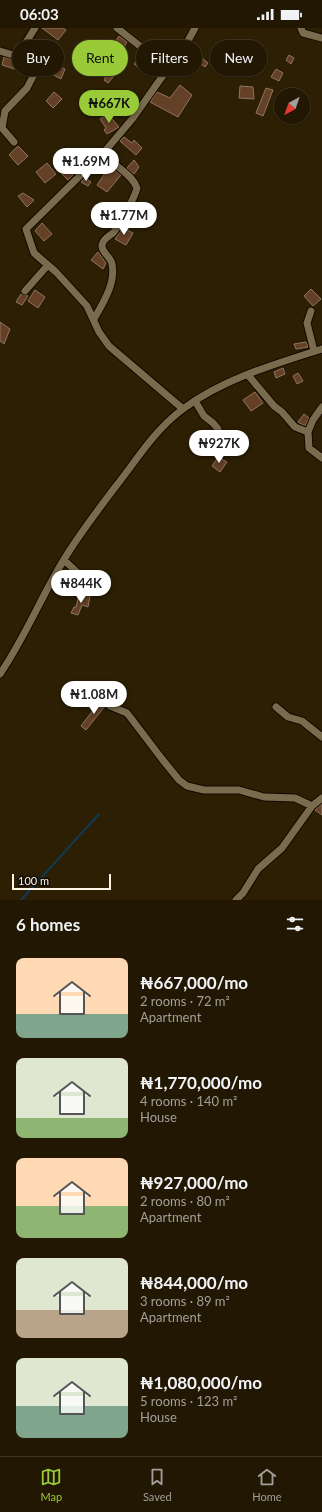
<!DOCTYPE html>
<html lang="en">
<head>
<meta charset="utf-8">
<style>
	body { margin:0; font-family:Lato,sans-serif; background:#2d2412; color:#f1f3f6; height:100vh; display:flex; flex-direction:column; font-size:15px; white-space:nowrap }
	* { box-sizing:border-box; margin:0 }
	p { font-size:13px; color:#a29f9a }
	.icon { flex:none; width:22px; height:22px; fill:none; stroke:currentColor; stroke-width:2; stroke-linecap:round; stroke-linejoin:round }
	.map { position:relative; height:872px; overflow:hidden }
	.side { display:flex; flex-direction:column; background:#211703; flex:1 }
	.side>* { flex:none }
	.top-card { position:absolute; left:12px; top:12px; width:298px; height:36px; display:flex; gap:8px }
	.needle { width:26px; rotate:220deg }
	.controls { position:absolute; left:274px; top:60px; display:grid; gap:8px }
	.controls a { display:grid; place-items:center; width:36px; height:36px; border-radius:50%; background:#211703; box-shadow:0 1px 3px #0004,0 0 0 1px #3e3625; font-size:20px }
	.scale { position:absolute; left:12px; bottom:10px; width:99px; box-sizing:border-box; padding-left:4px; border:2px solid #fcf4e4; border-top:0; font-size:11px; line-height:14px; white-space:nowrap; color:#fcf4e4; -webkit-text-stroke:3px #0f0a02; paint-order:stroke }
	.price { position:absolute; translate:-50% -34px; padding:0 9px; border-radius:14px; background:#fff; color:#222; font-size:13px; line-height:26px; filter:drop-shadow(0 1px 2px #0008) }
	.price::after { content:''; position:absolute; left:50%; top:24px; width:12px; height:9px; margin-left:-6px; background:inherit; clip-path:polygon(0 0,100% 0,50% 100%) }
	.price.active { background:#98cb37; color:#111 }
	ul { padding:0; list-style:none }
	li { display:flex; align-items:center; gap:12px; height:100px; padding:0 16px }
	li span { display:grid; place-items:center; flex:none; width:112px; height:80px; border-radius:8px; color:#555 }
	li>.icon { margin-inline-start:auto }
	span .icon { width:48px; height:48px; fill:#fffc; stroke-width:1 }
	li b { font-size:17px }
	h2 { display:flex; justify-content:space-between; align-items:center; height:48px; padding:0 16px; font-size:17px }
	.pill { padding:0 14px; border-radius:18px; background:#211703; box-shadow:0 1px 3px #0004,0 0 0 1px #3e3625; font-size:14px; line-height:36px }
	.pill.active { background:#98cb37; color:#111 }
	.status { display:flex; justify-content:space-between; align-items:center; height:28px; padding:0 20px; background:#211703; direction:ltr }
	.status svg { height:11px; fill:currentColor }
	.tab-bar { display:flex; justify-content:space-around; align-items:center; height:56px; border-top:1px solid #3e3625; background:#211703; font-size:11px; color:#a29f9a }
	.tab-bar a { display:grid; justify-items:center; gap:2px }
	.tab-bar .active { color:#98cb37 }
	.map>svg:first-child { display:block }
</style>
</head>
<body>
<div class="status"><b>06:03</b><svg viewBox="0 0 49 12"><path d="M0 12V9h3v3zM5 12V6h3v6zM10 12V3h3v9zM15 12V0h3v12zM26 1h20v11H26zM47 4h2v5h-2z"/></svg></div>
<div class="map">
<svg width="322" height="872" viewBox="0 0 322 872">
	<rect width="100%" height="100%" fill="#2c1f04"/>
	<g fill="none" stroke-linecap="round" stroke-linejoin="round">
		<path stroke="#0c3b53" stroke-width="2" d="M 21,872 L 99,786"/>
	</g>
	<path fill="#644126" stroke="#8f7460" d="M 42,0 L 63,0 L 66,2 L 58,12 Z
		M 119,8 L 127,14 L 121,24 L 113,18 Z
		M 142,26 L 151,34 L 143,43 L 134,36 Z
		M 289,27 L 294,30 L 291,36 L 286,32 Z
		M 4,29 L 23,35 L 21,43 L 2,37 Z
		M 201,29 L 208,35 L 205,39 L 197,33 Z
		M 49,34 L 65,41 L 61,51 L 48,44 Z
		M 111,40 L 118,43 L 108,55 L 104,52 Z
		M 276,41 L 283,45 L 279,53 L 271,49 Z
		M 180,57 L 192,67 L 178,89 L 150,74 L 157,64 L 170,70 Z
		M 240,58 L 253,59 L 254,71 L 239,70 Z
		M 266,60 L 273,62 L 263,88 L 256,85 Z
		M 54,64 L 62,71 L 53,80 L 46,73 Z
		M 108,86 L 119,99 L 107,106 L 104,102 L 106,100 L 100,91 Z
		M 124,109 L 132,115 L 134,112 L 142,120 L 136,127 L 120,113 Z
		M 18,118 L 28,128 L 18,137 L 9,127 Z
		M 78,122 L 87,132 L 68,152 L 61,145 L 71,136 L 68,132 Z
		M 134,132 L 139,139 L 134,146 L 127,140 Z
		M 47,135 L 56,146 L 45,155 L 36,144 Z
		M 110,138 L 121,147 L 107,164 L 97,157 Z
		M 85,150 L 91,154 L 88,158 L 81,154 Z
		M 23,165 L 34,172 L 27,179 L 18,168 Z
		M 42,195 L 52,206 L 44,213 L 35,203 Z
		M 123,200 L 133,205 L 126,217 L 115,211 Z
		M 98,224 L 106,235 L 103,241 L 91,232 Z
		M 311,261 L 321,271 L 313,278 L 304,268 Z
		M 35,262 L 45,269 L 38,280 L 28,273 Z
		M 21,266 L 28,268 L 22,277 L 16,274 Z
		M 0,294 L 10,301 L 4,316 L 0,313 Z
		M 306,314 L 308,319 L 296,321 L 294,316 Z
		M 283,340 L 285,346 L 276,350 L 274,344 Z
		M 298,345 L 303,353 L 297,356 L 293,348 Z
		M 255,364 L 263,375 L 251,383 L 243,372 Z
		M 304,386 L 309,390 L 305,398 L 298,394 Z
		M 218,429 L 227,434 L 220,444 L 212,438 Z
		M 79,566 L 90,568 L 88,579 L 82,577 L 78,587 L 71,585 L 74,579 L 76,579 Z
		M 101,672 L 106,675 L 105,678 L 86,702 L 81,698 Z
		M 322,776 L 322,787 L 315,782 Z"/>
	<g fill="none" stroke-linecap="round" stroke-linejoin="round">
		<defs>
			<path id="minor" d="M 301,0 L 303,5 L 322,10
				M 0,23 L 26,31
				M 164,37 L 178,31 L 195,0
				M 14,114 L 2,100 L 5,83 L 27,60 L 39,37 L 26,31 L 20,24 L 35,0
				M 106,122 L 26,201 L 34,225 L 56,244 L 87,278 L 99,304 L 109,318 L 183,381
				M 25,263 L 48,237
				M 311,283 L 307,295 L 314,323
				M 94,291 C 103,275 116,255 112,236 C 111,229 101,224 102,217 C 103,210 110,208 114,204 C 120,196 135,169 137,160 C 132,144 109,138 106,122 L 133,90 L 164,46 L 164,37 L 117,0
				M 248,347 L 274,378 L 282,384 L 295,399 L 308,404 L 309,420 L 322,430
				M 195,373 L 204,388 L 213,395 L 218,401 L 221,425
				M 308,404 L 313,392 L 322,379
				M 64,532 L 79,546 L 82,562
				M 0,646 C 26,608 43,564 68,525 C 87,495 108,469 129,441 C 145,419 161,397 183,381 C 223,351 275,336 322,321
				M 110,678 L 127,685 L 162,731 L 179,752 L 187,758 L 204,762 L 239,762 L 264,769 L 295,770 L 312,778 L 322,770
				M 276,679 L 288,689 L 302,693 L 322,709
				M 236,872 L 243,865 L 258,841 L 282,820 L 312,778"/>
		</defs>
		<use href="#minor" stroke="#140800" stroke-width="9"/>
		<use href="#minor" stroke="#796b4e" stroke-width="7"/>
	</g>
</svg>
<div class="controls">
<a><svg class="needle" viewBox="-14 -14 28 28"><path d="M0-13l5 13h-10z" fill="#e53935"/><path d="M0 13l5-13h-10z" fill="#a29f9a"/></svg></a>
</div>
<div class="scale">100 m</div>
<b class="price active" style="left:109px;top:96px">₦667K</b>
<b class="price" style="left:86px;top:154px">₦1.69M</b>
<b class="price" style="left:124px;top:208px">₦1.77M</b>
<b class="price" style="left:219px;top:436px">₦927K</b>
<b class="price" style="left:81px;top:576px">₦844K</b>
<b class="price" style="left:94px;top:687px">₦1.08M</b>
<div class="top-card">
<a class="pill">Buy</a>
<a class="pill active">Rent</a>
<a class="pill">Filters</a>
<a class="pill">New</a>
</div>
</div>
<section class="side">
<h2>6 homes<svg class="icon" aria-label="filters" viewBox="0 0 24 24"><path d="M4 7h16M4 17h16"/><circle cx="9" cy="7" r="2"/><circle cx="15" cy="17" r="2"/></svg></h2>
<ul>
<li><span style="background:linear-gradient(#ffd9b3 70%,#7fa58c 0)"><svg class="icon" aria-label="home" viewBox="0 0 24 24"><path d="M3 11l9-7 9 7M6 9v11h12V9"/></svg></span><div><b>₦667,000/mo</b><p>2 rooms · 72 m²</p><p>Apartment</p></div></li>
<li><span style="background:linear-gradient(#dfe7d0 75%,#8fb573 0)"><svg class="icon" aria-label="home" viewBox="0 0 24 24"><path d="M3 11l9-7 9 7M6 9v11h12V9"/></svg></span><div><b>₦1,770,000/mo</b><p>4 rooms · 140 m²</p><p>House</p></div></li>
<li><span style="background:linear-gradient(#ffd9b3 60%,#8fb573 0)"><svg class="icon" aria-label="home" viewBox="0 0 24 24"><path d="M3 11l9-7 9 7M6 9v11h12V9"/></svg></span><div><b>₦927,000/mo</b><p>2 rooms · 80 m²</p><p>Apartment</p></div></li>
<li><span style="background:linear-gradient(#dfe7d0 65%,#b9a48a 0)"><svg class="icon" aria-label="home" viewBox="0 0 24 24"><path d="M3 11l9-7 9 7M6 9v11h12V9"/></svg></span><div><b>₦844,000/mo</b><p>3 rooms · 89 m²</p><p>Apartment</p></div></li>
<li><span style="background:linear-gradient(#dfe7d0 60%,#7fa58c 0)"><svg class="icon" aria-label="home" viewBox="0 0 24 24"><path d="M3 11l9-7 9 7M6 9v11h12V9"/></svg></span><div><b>₦1,080,000/mo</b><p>5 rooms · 123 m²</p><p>House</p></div></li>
</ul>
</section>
<nav class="tab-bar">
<a class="active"><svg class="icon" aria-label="map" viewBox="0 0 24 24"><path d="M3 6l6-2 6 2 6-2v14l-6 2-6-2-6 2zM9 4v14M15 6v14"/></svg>Map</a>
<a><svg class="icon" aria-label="saved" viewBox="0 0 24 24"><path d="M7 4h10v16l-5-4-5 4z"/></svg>Saved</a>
<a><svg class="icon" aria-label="home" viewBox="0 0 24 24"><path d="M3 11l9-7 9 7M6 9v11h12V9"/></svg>Home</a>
</nav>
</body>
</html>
